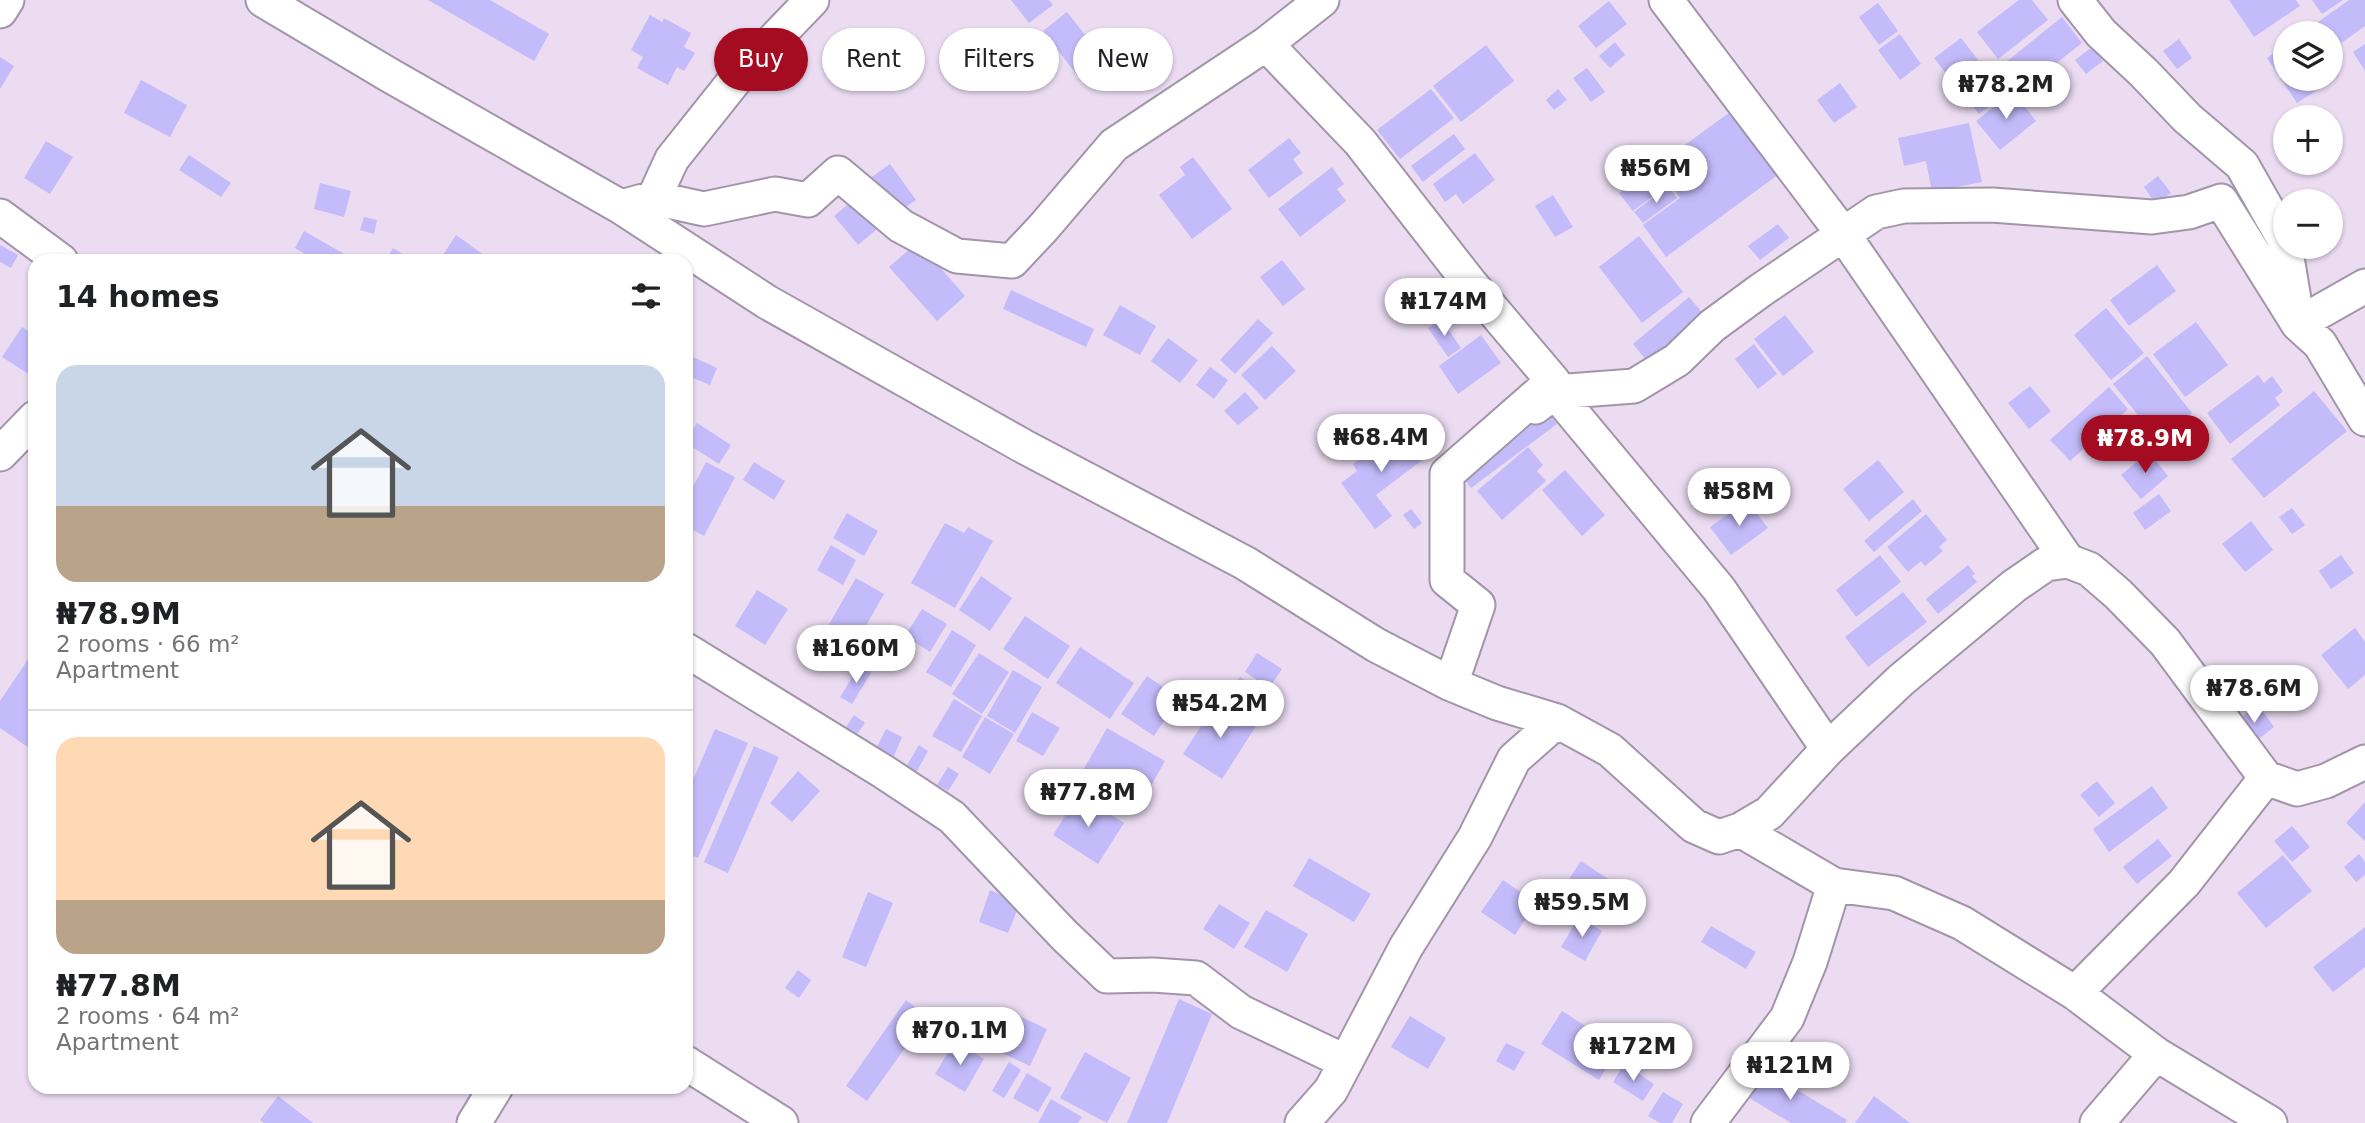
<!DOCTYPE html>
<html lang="en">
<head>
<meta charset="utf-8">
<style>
	body { margin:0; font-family:"DejaVu Sans",sans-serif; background:#f6f6f6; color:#202124; height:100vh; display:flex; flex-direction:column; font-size:26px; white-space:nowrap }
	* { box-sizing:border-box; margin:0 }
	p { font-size:23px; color:#757577 }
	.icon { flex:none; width:38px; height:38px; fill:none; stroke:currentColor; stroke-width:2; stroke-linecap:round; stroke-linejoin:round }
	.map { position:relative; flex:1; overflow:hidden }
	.details { position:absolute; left:28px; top:254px; width:665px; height:840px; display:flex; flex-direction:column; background:#fff; border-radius:21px; box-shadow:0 2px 5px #0004 }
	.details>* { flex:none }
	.banner { position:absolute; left:714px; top:28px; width:665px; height:63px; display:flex; gap:14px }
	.fabs { position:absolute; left:2273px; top:21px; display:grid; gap:14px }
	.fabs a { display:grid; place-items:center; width:70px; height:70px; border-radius:50%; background:#fff; box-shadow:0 2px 5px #0004; font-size:35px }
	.price { position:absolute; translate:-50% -60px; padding:0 16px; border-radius:24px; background:#fff; color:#222; font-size:23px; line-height:46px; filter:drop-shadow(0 2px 4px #0008) }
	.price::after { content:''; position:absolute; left:50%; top:42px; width:21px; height:16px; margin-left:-10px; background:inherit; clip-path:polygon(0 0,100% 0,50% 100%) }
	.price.current { background:#a50c21; color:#fff }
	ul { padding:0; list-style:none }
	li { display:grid; align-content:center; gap:14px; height:371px; padding:0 28px }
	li+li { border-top:2px solid #e0e0e0 }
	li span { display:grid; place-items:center; height:217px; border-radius:21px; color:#555 }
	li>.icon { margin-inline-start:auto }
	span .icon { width:126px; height:126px; fill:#fffc; stroke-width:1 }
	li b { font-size:30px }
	h2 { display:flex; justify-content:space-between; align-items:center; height:84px; padding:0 28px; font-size:30px }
	.pill { padding:0 24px; border-radius:32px; background:#fff; box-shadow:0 2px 5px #0004; font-size:24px; line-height:63px }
	.pill.current { background:#a50c21; color:#fff }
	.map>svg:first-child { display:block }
</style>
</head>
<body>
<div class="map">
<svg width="2365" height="1123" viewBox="0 0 2365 1123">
	<rect width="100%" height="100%" fill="#ebdcf2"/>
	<path fill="#c4bbfa" d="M 428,0 L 490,0 L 549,34 L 534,61 Z
		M 1011,0 L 1049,0 L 1053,5 L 1029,23 Z
		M 2019,0 L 2032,0 L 2048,20 L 1998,59 L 1977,32 Z
		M 2229,0 L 2296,0 L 2300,6 L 2254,37 Z
		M 2312,0 L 2343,0 L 2322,14 Z
		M 2349,0 L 2365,0 L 2365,26 L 2336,47 L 2331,40 L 2331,33 L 2326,33 L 2318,22 Z
		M 1609,1 L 1627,24 L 1596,48 L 1578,26 Z
		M 1878,3 L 1898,31 L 1879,45 L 1859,17 Z
		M 1067,12 L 1105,60 L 1081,80 L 1043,31 Z
		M 650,15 L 662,22 L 664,18 L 691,33 L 684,47 L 695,53 L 684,71 L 677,67 L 668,85 L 637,68 L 643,57 L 631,50 Z
		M 2062,17 L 2082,43 L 2021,91 L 2001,66 Z
		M 1900,34 L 1921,64 L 1900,80 L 1878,50 Z
		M 1961,38 L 1982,65 L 1955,85 L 1934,58 Z
		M 2179,39 L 2192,58 L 2177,69 L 2163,51 Z
		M 1615,42 L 1625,55 L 1610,68 L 1599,56 Z
		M 2365,44 L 2365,71 L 2353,52 Z
		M 1486,45 L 1514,81 L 1461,122 L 1433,86 Z
		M 2286,45 L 2286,79 L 2331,79 L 2331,64 L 2339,76 L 2297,103 L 2267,58 Z
		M 2092,47 L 2103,61 L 2086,74 L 2075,60 Z
		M 0,57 L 14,66 L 0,89 Z
		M 1587,68 L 1605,92 L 1591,102 L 1573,78 Z
		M 1984,69 L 2004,95 L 1979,114 L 1959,88 Z
		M 141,80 L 187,105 L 170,137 L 124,113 Z
		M 1840,83 L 1857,107 L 1834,123 L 1817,100 Z
		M 1431,89 L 1454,118 L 1400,159 L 1377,130 Z
		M 1558,89 L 1567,100 L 1554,110 L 1546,100 Z
		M 2013,92 L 2036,121 L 2000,150 L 1976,121 Z
		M 1737,107 L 1783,171 L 1666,257 L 1643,225 L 1680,198 L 1670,183 L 1633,211 L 1619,193 Z
		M 1969,123 L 1982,182 L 1932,192 L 1926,161 L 1904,166 L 1898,138 Z
		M 1454,134 L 1465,149 L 1423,182 L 1411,166 Z
		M 1289,138 L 1301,153 L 1293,159 L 1303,173 L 1269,198 L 1248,170 Z
		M 46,141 L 73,157 L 50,194 L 24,178 Z
		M 1475,153 L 1495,180 L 1463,204 L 1456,194 L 1445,202 L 1433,184 Z
		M 189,155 L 231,183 L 221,197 L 179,170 Z
		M 1193,157 L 1232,209 L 1192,239 L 1159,195 L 1185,175 L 1180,167 Z
		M 890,164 L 916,200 L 894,215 L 869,179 Z
		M 1332,167 L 1344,184 L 1337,189 L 1346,201 L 1300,237 L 1278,209 Z
		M 2158,176 L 2171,193 L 2156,204 L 2144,187 Z
		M 320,183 L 351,191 L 344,217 L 314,209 Z
		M 1668,186 L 1677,198 L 1643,223 L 1634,212 Z
		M 859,195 L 883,224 L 858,245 L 834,216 Z
		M 1553,195 L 1573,227 L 1555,237 L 1535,206 Z
		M 364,217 L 377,220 L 374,234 L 360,230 Z
		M 1778,224 L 1789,238 L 1760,260 L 1748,246 Z
		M 304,231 L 346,255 L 343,261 L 317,261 L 295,248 Z
		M 456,235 L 484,255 L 480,261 L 439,261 Z
		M 1639,236 L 1683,292 L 1642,323 L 1599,267 Z
		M 918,242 L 965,296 L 937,321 L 889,267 Z
		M 0,245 L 18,255 L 11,268 L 0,262 Z
		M 393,248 L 414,261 L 385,261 Z
		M 1282,260 L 1305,289 L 1283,306 L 1260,277 Z
		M 2157,265 L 2176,291 L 2129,326 L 2110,300 Z
		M 1011,290 L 1094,329 L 1086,347 L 1003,309 Z
		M 1689,297 L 1712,324 L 1655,371 L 1633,344 Z
		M 1120,305 L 1156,326 L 1140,355 L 1103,335 Z
		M 2106,308 L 2144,353 L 2111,380 L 2074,335 Z
		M 1785,315 L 1814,352 L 1783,376 L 1754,339 Z
		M 1258,319 L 1273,333 L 1235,374 L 1220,360 Z
		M 1441,319 L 1461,348 L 1448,357 L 1428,328 Z
		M 2196,322 L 2228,365 L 2185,397 L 2153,354 Z
		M 22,327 L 35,336 L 35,362 L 27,373 L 2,357 Z
		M 1481,335 L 1501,363 L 1458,394 L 1439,366 Z
		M 1168,338 L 1198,360 L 1180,383 L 1151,361 Z
		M 1754,344 L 1777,374 L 1758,389 L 1735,359 Z
		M 1272,346 L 1296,371 L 1265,400 L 1241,375 Z
		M 691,356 L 717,368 L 710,385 L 686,375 L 686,368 Z
		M 2147,356 L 2192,413 L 2158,440 L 2113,384 Z
		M 1210,367 L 1228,380 L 1214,399 L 1196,385 Z
		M 2258,375 L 2264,383 L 2272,376 L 2283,391 L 2275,398 L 2280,405 L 2230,444 L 2207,413 Z
		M 2030,386 L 2051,411 L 2029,429 L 2008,403 Z
		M 2109,387 L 2128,409 L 2070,461 L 2050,440 Z
		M 2314,391 L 2347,431 L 2264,498 L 2231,459 Z
		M 1245,392 L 1259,408 L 1238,425 L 1224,411 Z
		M 1546,410 L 1557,424 L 1471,488 L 1460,474 Z
		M 697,423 L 731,445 L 719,464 L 686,443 Z
		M 1401,428 L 1425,458 L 1376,495 L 1392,516 L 1375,529 L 1341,483 L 1357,471 L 1353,464 Z
		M 1528,447 L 1543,465 L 1537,471 L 1546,481 L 1502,520 L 1477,491 Z
		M 2149,452 L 2168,476 L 2141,499 L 2121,475 Z
		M 1878,460 L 1904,492 L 1869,521 L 1843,489 Z
		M 706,462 L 735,477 L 704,536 L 686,526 L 686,500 Z
		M 754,462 L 785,481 L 774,500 L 743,480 Z
		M 1565,470 L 1605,515 L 1582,536 L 1542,490 Z
		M 2159,494 L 2171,511 L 2145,530 L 2133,513 Z
		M 1913,499 L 1922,511 L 1874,552 L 1864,541 Z
		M 1747,501 L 1768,528 L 1731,555 L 1710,527 Z
		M 2292,508 L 2305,525 L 2292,534 L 2279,517 Z
		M 1411,509 L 1422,523 L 1414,529 L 1403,515 Z
		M 847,513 L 878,531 L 864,556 L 833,538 Z
		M 1926,514 L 1947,540 L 1939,547 L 1943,551 L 1925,566 L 1921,561 L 1908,572 L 1887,547 Z
		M 2251,521 L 2273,550 L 2245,572 L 2222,544 Z
		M 945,523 L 964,533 L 968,527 L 993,541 L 955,608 L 911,583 Z
		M 831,545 L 856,560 L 843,585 L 817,570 Z
		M 1880,555 L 1901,582 L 1856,617 L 1836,590 Z
		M 2341,555 L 2354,573 L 2331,589 L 2319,571 Z
		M 1968,565 L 1975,574 L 1972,576 L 1977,582 L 1938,614 L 1926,599 Z
		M 981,576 L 1012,598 L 990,631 L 959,610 Z
		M 856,578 L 884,594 L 854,647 L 825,631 Z
		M 757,590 L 788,609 L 765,645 L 735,626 Z
		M 1903,592 L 1927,622 L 1868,667 L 1845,637 Z
		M 922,609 L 947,624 L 930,652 L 905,636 Z
		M 1025,616 L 1070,646 L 1048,679 L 1003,649 Z
		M 2355,628 L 2365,642 L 2365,675 L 2348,689 L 2321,655 Z
		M 952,630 L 976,645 L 951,687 L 926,672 Z
		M 1080,647 L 1134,683 L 1110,719 L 1056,683 Z
		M 979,653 L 1009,672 L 982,714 L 952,694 Z
		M 1257,653 L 1282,669 L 1269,688 L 1245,672 Z
		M 29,658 L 35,662 L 35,752 L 0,728 L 0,701 Z
		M 859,666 L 871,673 L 852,704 L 840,697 Z
		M 1013,670 L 1042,687 L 1015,733 L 987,716 Z
		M 1147,676 L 1179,698 L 1154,736 L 1121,714 Z
		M 1240,677 L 1271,699 L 1258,719 L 1226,697 Z
		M 954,699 L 982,716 L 961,752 L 932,736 Z
		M 1218,700 L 1256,726 L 1222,779 L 1183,754 Z
		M 2258,705 L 2274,727 L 2250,746 L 2233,723 Z
		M 1032,712 L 1060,728 L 1043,756 L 1016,741 Z
		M 854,715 L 865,723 L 857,734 L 846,727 Z
		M 985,717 L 1014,734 L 990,774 L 962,757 Z
		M 1107,728 L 1165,761 L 1135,814 L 1077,781 Z
		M 715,729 L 748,743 L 698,858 L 686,853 L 686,796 Z
		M 886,729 L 902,737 L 894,756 L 877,747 Z
		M 919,745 L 928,751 L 916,773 L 906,767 Z
		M 754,746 L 779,757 L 728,873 L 704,862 Z
		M 948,767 L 959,774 L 948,791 L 937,785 Z
		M 798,771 L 820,791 L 792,822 L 770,803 Z
		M 2097,781 L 2115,803 L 2099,817 L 2080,795 Z
		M 2152,786 L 2168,808 L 2109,852 L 2093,829 Z
		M 1079,794 L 1124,823 L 1098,864 L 1053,835 Z
		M 2365,802 L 2365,841 L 2346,823 Z
		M 2292,826 L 2310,847 L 2292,862 L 2274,841 Z
		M 2158,839 L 2172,856 L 2137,884 L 2123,867 Z
		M 2359,854 L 2365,862 L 2365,875 L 2356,882 L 2344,867 Z
		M 2283,855 L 2312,891 L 2266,928 L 2237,893 Z
		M 1309,858 L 1371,894 L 1354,922 L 1293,886 Z
		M 1581,861 L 1625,890 L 1603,924 L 1559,894 Z
		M 1503,880 L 1536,903 L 1515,935 L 1481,912 Z
		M 990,890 L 1020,903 L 1008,933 L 979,922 Z
		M 868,892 L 893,903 L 866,967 L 842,957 Z
		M 1219,904 L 1250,923 L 1234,949 L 1203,929 Z
		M 1266,910 L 1308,934 L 1287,972 L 1244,947 Z
		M 1579,917 L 1602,931 L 1585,961 L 1561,947 Z
		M 1711,926 L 1756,952 L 1746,969 L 1701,942 Z
		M 2365,927 L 2365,967 L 2333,992 L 2313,967 Z
		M 798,970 L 811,980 L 799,998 L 785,988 Z
		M 1179,999 L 1212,1014 L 1167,1123 L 1127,1123 Z
		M 906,1000 L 928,1016 L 867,1101 L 846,1086 Z
		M 1562,1011 L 1619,1047 L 1599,1080 L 1541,1044 Z
		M 1015,1014 L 1047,1029 L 1030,1066 L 998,1051 Z
		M 1410,1016 L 1446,1038 L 1428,1069 L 1391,1047 Z
		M 955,1041 L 984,1059 L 965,1092 L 935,1074 Z
		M 1506,1043 L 1525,1052 L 1514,1071 L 1496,1061 Z
		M 1085,1052 L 1131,1078 L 1107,1123 L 1060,1098 Z
		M 1009,1062 L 1021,1070 L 1004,1098 L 992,1091 Z
		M 1624,1064 L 1654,1084 L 1643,1101 L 1613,1082 Z
		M 1762,1069 L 1847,1120 L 1845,1123 L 1791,1123 L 1746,1096 Z
		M 1027,1073 L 1052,1088 L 1038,1112 L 1013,1098 Z
		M 1663,1092 L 1683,1104 L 1672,1123 L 1660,1123 L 1648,1116 Z
		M 278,1096 L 313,1123 L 264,1123 L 260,1120 Z
		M 1874,1096 L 1910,1123 L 1855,1123 Z
		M 1051,1099 L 1082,1117 L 1078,1123 L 1038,1123 Z"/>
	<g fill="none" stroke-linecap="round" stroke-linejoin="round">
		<defs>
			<path id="minor" d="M 263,0 L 391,76 L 621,207 L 767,302 L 1023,446 L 1245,563 L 1376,645 L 1451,684 L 1497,703 L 1557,721 L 1610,750 L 1694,826 L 1719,837 L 1740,830 L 1769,813 L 1828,749 L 1901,680 L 2014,586 L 2046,564 L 2068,561 L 2089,569 L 2118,594 L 2165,642 L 2266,778 L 2297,789 L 2326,781 L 2365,762
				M 1666,0 L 1843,234 L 2068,561
				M 2075,0 L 2101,33 L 2144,73 L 2187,118 L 2242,165 L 2284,239 L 2298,324 L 2320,344 L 2365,419
				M 0,11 L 7,0
				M 1266,44 L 1322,0
				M 654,198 L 672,159 L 735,80 L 812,0
				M 621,207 L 654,198 L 704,209 L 775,194 L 808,200 L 838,173 L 901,226 L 957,256 L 1012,261 L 1043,228 L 1114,145 L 1266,44 L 1360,142 L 1470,283 L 1553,381 L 1447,474 L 1447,580 L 1478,605 L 1451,684
				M 0,216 L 61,261
				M 1555,392 L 1719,589 L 1828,749
				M 1535,407 L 1555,392 L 1634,386 L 1677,360 L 1712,326 L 1761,290 L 1876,212 L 1904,206 L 1992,205 L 2152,217 L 2189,212 L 2221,201 L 2298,324 L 2365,286
				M 0,454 L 35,418
				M 686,650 L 884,772 L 952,817 L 1064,935 L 1107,976 L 1153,975 L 1196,978 L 1241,1012 L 1344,1061
				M 1740,830 L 1834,885 L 1894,893 L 1962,923 L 2075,993 L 2156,1054 L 2270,1123
				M 2075,993 L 2184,883 L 2266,778
				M 686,1063 L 781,1123
				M 474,1123 L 496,1087
				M 1302,1123 L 1331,1090 L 1406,947 L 1475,837 L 1514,759 L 1557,721
				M 1708,1123 L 1787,1018 L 1810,962 L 1834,885
				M 2097,1123 L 2156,1054"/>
		</defs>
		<use href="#minor" stroke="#a294a9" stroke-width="37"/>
		<use href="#minor" stroke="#fff" stroke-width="33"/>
	</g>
</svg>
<div class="fabs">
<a><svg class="icon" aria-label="layers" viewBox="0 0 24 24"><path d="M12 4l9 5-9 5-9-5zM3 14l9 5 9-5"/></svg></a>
<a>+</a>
<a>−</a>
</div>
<b class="price" style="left:2006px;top:121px">₦78.2M</b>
<b class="price" style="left:1656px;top:205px">₦56M</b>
<b class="price" style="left:1444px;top:338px">₦174M</b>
<b class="price" style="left:1381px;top:474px">₦68.4M</b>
<b class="price current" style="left:2145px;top:475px">₦78.9M</b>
<b class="price" style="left:1739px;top:528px">₦58M</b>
<b class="price" style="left:856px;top:685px">₦160M</b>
<b class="price" style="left:2254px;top:725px">₦78.6M</b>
<b class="price" style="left:1220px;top:740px">₦54.2M</b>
<b class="price" style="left:1088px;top:829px">₦77.8M</b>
<b class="price" style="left:1582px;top:939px">₦59.5M</b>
<b class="price" style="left:960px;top:1067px">₦70.1M</b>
<b class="price" style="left:1633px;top:1083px">₦172M</b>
<b class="price" style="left:1790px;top:1102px">₦121M</b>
<div class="banner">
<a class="pill current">Buy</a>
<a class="pill">Rent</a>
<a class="pill">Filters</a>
<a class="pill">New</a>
</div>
<section class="details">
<h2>14 homes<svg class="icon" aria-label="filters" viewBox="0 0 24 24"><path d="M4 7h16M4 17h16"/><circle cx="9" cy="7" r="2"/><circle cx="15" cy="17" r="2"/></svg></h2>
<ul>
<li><span style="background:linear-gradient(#c9d6e8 65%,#b9a48a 0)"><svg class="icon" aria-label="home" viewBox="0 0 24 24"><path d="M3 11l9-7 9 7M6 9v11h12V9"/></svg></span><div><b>₦78.9M</b><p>2 rooms · 66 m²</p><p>Apartment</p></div></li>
<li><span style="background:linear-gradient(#ffd9b3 75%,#b9a48a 0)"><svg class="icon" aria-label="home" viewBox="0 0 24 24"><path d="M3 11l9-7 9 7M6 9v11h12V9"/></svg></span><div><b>₦77.8M</b><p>2 rooms · 64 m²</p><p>Apartment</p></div></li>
</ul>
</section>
</div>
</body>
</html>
